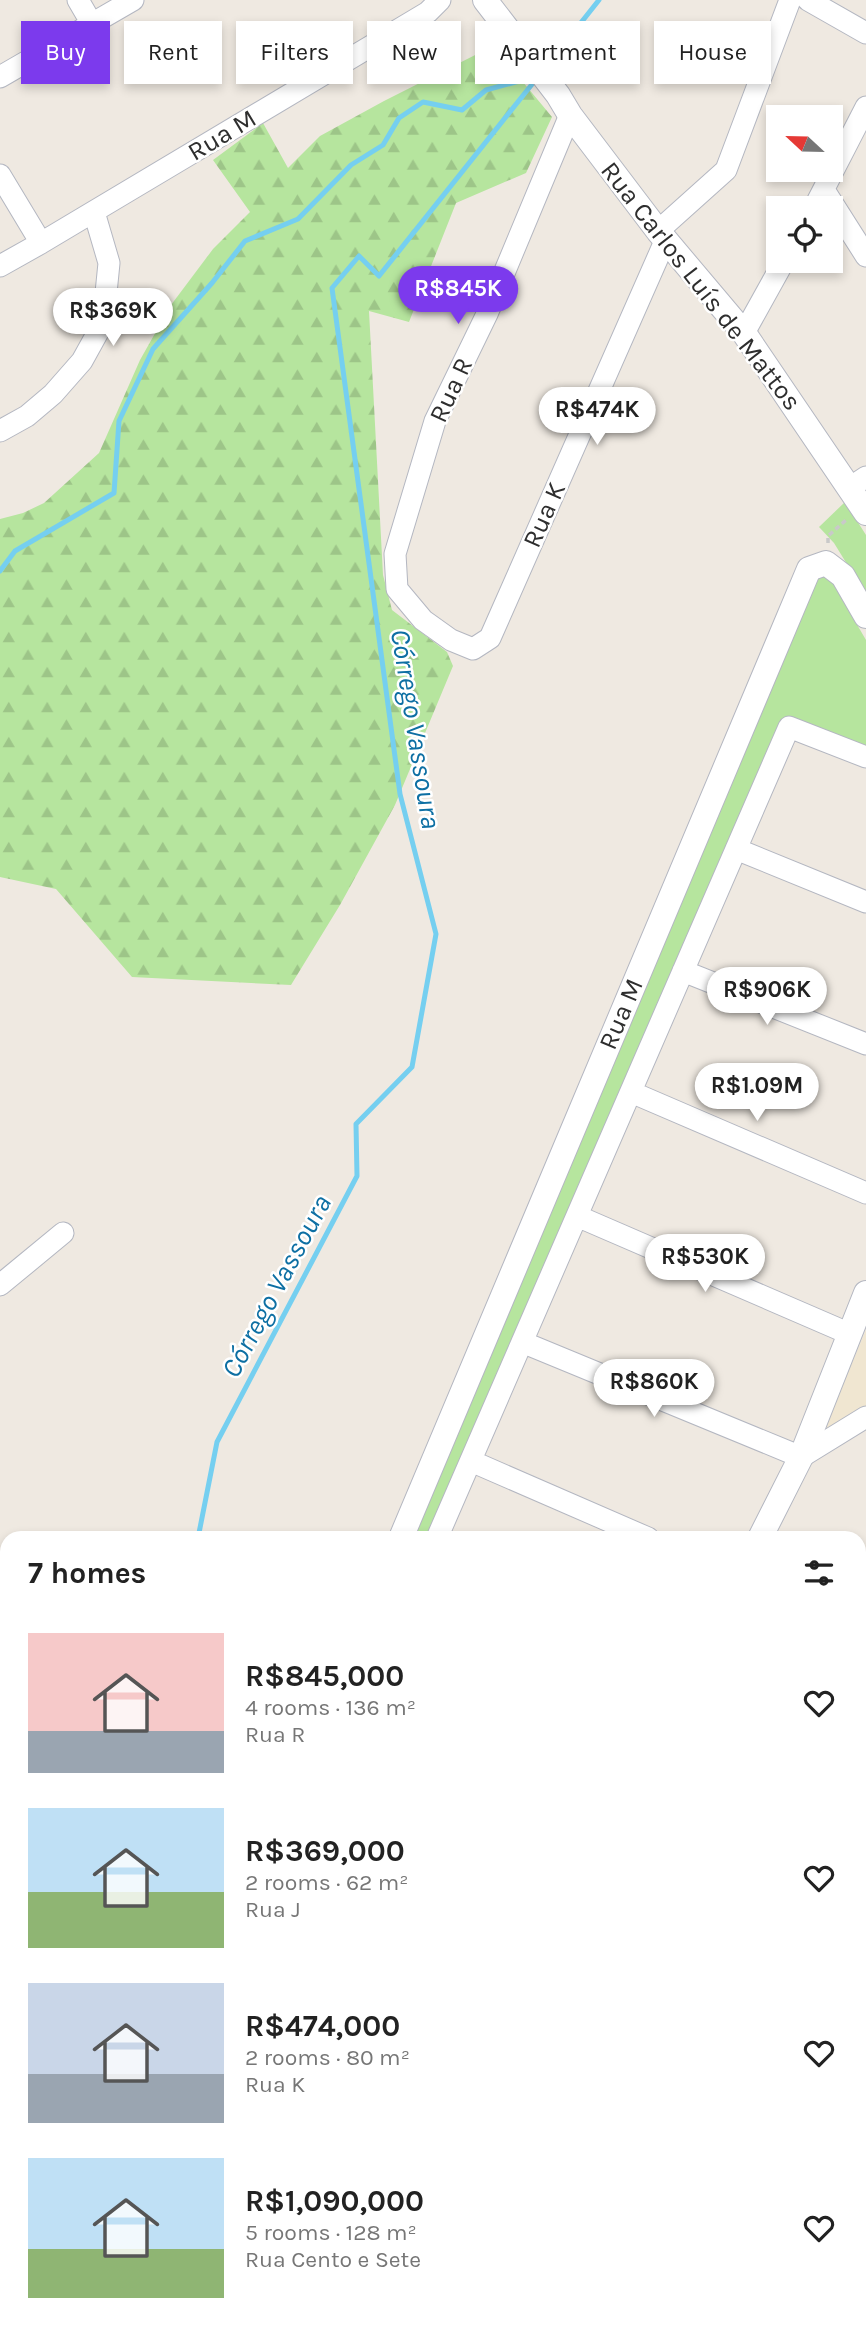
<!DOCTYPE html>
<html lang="en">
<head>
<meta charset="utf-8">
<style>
	body { margin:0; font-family:Karla,sans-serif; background:#f6f6f6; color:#222; height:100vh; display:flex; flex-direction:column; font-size:26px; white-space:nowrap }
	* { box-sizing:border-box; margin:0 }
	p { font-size:23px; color:#767676 }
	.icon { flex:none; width:38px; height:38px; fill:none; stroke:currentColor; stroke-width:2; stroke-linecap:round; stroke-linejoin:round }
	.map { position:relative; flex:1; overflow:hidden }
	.side { position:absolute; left:0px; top:1531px; width:866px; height:800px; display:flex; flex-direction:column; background:#fff; border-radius:21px 21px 0 0; box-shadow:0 4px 10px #0003 }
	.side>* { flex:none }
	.hud { position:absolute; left:21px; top:21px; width:824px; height:63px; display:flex; gap:14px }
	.needle { width:46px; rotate:292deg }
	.fabs { position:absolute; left:766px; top:105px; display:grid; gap:14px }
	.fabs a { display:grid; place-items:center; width:77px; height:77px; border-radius:0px; background:#fff; box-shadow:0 4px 10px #0003; font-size:35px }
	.price { position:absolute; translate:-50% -60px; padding:0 16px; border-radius:24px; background:#fff; color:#222; font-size:23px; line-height:46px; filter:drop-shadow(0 2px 4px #0008) }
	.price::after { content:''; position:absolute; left:50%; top:42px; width:21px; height:16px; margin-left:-10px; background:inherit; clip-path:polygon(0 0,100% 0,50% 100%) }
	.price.active { background:#7c3aed; color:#fff }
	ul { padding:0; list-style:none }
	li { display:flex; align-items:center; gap:21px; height:175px; padding:0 28px }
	li span { display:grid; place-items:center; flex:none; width:196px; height:140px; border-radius:0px; color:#555 }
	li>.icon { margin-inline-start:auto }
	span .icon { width:84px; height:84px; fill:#fffc; stroke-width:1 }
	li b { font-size:30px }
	h2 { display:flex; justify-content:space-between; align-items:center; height:84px; padding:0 28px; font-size:30px }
	.chip { padding:0 24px; border-radius:0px; background:#fff; box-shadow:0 4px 10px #0003; font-size:24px; line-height:63px }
	.chip.active { background:#7c3aed; color:#fff }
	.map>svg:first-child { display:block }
</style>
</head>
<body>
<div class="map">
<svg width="866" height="2330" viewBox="0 0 866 2330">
	<defs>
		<pattern id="forest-firs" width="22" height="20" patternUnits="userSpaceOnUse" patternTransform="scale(1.75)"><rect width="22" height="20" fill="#b6e59e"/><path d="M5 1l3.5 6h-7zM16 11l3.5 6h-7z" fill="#9dc588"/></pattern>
	</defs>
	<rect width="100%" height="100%" fill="#efe9e1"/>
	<path fill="#f0e6d1" d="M 866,1330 L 866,1407 L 826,1431 L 827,1422 Z"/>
	<path fill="#b6e59e" d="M 845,502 L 866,535 L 866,595 L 834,543 L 819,527 Z
		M 810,577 L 824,577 L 831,580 L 866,640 L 866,750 L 788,717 L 435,1538 L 409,1538 Z"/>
	<path fill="url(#forest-firs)" d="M 493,46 L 552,117 L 526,173 L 456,203 L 409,322 L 369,311 L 383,575 L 392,610 L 447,652 L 453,666 L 395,805 L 340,905 L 291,985 L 132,977 L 56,889 L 0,877 L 0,519 L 23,513 L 44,503 L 99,453 L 140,360 L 171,305 L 213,249 L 250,212 L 213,160 L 263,123 L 288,168 L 320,136 L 384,101 Z"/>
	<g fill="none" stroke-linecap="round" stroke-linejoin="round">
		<path stroke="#75cff0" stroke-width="5" d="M 545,68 L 599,0
			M 0,571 L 15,551 L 114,493 L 119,421 L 153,349 L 212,283 L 245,241 L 298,219 L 351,165 L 383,145 L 399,118 L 423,102 L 462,110 L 486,90 L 534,77
			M 198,1538 L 217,1442 L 357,1176 L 356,1124 L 412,1067 L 436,934 L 400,794 L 332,288 L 359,256 L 379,276 L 537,78
			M 0,1834 L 7,1832"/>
		<defs>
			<path id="minor" d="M 78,0 L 92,24
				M 808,0 L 866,33
				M 0,77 L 133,0
				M 570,115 L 487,314 L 435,421 L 395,554 L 397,589 L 423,620 L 451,640 L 473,649 L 490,638 L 666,239
				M 0,175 L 41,243
				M 824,190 L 866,256
				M 814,208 L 866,107
				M 658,231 L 726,170 L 790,0
				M 0,266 L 41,243 L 428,12 L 440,0
				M 744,333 L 784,261
				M 0,431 L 27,416 L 53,394 L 82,361 L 103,323 L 109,263 L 94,212
				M 851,487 L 866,477
				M 736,849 L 866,902
				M 683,971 L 866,1044
				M 631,1092 L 866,1193
				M 577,1216 L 850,1334
				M 0,1285 L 63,1233
				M 522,1342 L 801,1457 L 866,1417
				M 471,1461 L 648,1538
				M 437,1538 L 789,727 L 866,757
				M 859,1583 L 866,1579
				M 0,1732 L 7,1739
				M 859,1737 L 866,1733
				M 859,1820 L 866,1816
				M 859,1978 L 866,1974
				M 859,2129 L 866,2125
				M 859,2287 L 866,2283
				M 205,2324 L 209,2330
				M 332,2330 L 342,2324
				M 609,2330 L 619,2324
				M 785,2330 L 795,2324"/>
			<path id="tertiary" d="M 485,0 L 558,95 L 570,115 L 658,231 L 744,333 L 866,513
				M 401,1538 L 809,569 L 826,563 L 843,576 L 866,616
				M 760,1538 L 801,1457 L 866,1293
				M 859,1779 L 866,1791"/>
			<path id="secondary" d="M 0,2146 L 7,2137
				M 726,2324 L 730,2330"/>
		</defs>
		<use href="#minor" stroke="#b4b7c1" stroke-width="23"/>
		<use href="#tertiary" stroke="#b4b7c1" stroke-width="26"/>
		<use href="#secondary" stroke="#b4b7c1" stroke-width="30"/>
		<path stroke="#c9c9c9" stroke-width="3.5" stroke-dasharray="5 3.5" stroke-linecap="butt" d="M 828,543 L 828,536 L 846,520"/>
		<use href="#minor" stroke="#fff" stroke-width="21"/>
		<use href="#tertiary" stroke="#fff" stroke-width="24"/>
		<use href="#secondary" stroke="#fff" stroke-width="28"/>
	</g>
	<g text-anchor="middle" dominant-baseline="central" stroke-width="5" stroke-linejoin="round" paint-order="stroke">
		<g font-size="26" fill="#2e2e2e" stroke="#fff">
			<text transform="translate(222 135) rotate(-31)">Rua M</text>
			<text transform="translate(701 286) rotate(52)">Rua Carlos Luís de Mattos</text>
			<text transform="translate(451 390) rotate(-65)">Rua R</text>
			<text transform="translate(544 515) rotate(-66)">Rua K</text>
			<text transform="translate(621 1014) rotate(-67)">Rua M</text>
		</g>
		<g font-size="28" font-style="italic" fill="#0d6fa3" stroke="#fff">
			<text transform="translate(416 729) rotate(81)">Córrego Vassoura</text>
			<text transform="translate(276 1286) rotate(-62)">Córrego Vassoura</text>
		</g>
	</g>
</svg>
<div class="fabs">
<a><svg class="needle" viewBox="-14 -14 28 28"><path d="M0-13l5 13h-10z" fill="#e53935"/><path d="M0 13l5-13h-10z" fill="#767676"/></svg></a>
<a><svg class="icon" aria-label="locate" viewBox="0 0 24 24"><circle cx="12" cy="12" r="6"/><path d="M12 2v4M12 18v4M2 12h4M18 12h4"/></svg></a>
</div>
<b class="price active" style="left:458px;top:326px">R$845K</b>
<b class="price" style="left:113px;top:348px">R$369K</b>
<b class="price" style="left:597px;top:447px">R$474K</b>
<b class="price" style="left:767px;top:1027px">R$906K</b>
<b class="price" style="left:757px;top:1123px">R$1.09M</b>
<b class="price" style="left:705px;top:1294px">R$530K</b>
<b class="price" style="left:654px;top:1419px">R$860K</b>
<div class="hud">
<a class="chip active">Buy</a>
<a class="chip">Rent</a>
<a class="chip">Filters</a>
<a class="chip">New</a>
<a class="chip">Apartment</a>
<a class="chip">House</a>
</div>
<section class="side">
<h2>7 homes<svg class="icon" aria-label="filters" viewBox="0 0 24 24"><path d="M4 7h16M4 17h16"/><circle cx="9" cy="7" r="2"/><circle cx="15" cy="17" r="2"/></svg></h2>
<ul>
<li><span style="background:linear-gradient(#f6c9c9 70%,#9aa5b1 0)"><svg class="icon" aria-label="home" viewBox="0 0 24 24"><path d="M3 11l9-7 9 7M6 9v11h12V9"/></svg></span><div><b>R$845,000</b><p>4 rooms · 136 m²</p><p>Rua R</p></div><svg class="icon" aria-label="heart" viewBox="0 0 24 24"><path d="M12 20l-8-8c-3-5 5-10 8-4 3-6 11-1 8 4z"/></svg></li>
<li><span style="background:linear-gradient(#bfe0f5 60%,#8fb573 0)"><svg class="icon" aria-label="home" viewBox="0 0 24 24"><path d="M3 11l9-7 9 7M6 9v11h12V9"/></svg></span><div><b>R$369,000</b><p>2 rooms · 62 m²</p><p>Rua J</p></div><svg class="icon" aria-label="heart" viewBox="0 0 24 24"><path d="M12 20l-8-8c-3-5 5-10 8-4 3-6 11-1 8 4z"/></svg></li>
<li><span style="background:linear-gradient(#c9d6e8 65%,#9aa5b1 0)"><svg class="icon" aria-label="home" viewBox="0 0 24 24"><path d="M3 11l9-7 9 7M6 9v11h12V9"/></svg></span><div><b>R$474,000</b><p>2 rooms · 80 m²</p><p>Rua K</p></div><svg class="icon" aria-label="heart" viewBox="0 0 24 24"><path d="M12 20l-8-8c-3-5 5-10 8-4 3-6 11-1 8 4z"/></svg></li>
<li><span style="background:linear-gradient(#bfe0f5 65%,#8fb573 0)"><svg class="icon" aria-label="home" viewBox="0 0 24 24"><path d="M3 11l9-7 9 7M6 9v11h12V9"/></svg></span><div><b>R$1,090,000</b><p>5 rooms · 128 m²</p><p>Rua Cento e Sete</p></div><svg class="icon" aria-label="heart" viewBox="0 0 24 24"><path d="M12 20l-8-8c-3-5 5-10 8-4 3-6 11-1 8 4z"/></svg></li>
</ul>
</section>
</div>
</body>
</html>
